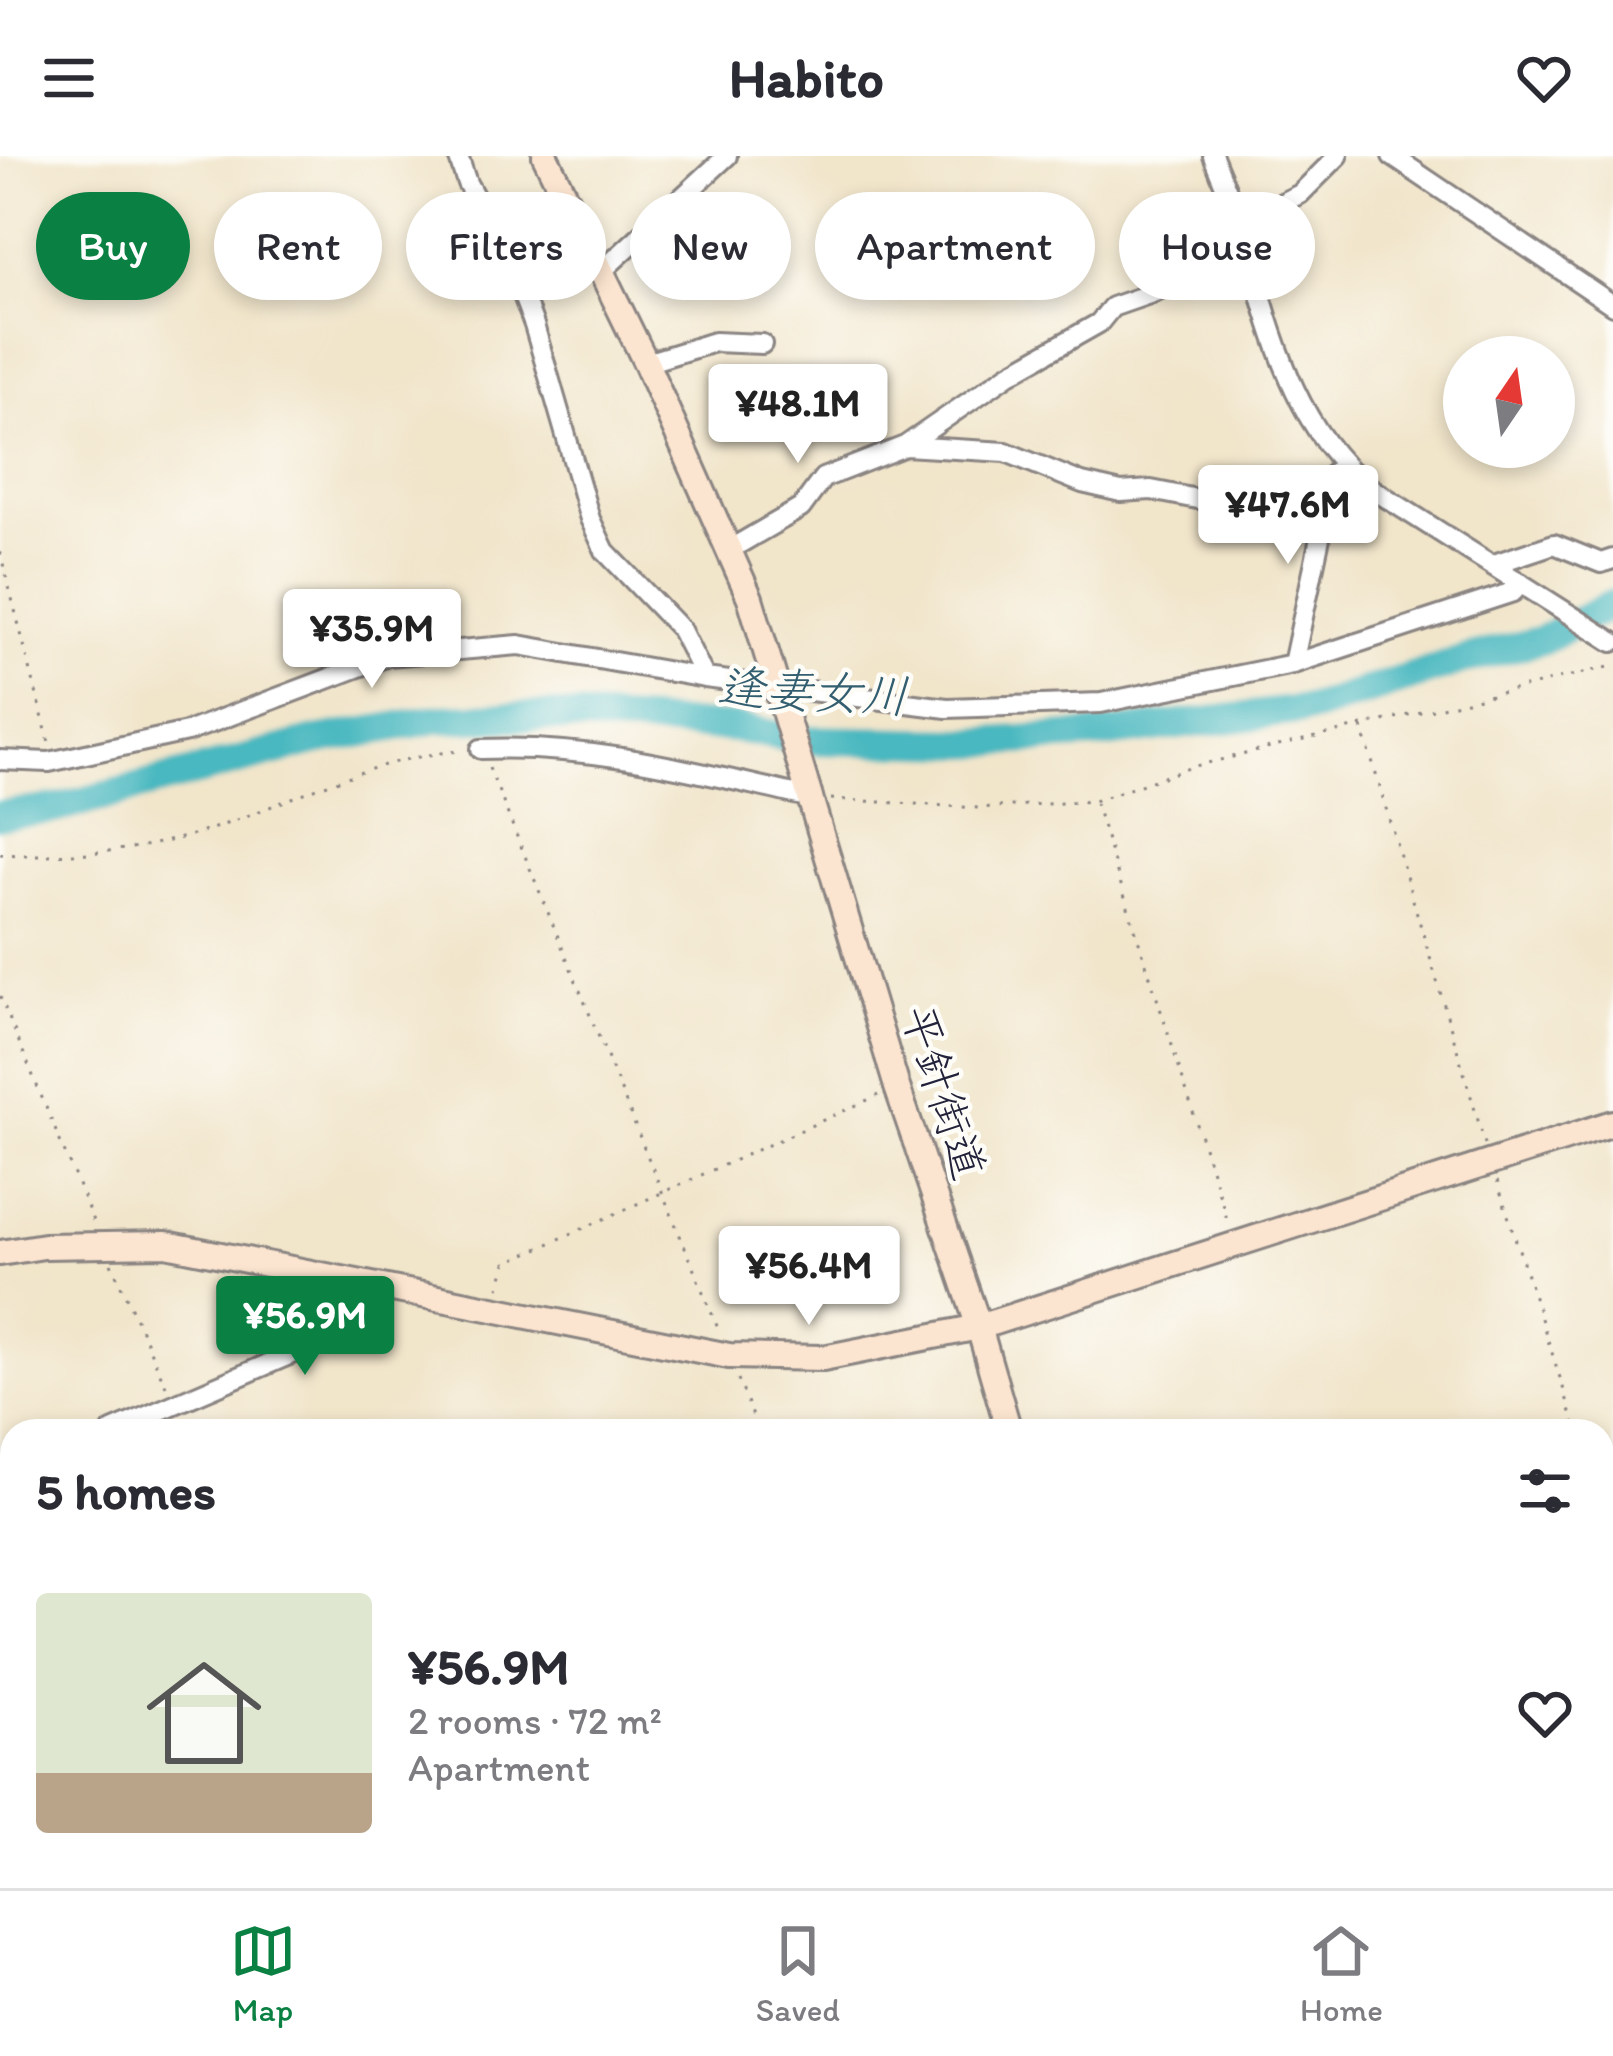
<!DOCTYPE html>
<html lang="en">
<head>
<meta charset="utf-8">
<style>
	body { margin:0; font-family:Itim,"Klee One",sans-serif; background:#f7f7f7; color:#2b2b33; height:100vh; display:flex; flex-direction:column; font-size:45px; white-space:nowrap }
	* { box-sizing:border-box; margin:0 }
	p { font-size:39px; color:#7c7c81 }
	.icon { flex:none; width:66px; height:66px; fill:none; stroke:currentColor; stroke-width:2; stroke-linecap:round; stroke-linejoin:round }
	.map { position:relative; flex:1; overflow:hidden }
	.sheet { position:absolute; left:0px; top:1263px; width:1614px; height:471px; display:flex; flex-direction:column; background:#fff; border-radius:36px 36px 0 0; box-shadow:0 6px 18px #0003 }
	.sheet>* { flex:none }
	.guide { position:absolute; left:36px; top:36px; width:1542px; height:108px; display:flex; gap:24px }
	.needle { width:78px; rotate:13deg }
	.tools { position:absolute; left:1443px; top:180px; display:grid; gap:24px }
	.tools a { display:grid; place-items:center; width:132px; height:132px; border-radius:50%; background:#fff; box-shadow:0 6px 18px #0003; font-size:60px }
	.price { position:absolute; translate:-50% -102px; padding:0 27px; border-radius:12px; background:#fff; color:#222; font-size:39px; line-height:78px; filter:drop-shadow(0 3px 6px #0008) }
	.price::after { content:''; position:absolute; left:50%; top:72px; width:36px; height:27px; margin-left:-18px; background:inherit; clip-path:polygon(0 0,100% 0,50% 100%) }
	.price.active { background:#0b8043; color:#fff }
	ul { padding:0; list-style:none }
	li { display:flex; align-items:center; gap:36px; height:300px; padding:0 36px }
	li span { display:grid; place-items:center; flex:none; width:336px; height:240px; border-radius:12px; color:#555 }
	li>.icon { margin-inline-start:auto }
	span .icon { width:144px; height:144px; fill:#fffc; stroke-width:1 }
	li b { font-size:51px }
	h2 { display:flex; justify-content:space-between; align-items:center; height:144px; padding:0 36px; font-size:51px }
	.chip { padding:0 42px; border-radius:54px; background:#fff; box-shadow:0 6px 18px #0003; font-size:42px; line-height:108px }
	.chip.active { background:#0b8043; color:#fff }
	header { display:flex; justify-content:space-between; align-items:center; height:156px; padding:0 36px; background:#fff; font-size:54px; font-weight:700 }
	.menu { display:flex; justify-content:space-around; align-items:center; height:168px; border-top:3px solid #e1e1e2; background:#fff; font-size:33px; color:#7c7c81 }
	.menu a { display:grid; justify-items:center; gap:6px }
	.menu .active { color:#0b8043 }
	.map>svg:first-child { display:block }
</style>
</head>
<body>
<header><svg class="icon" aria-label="menu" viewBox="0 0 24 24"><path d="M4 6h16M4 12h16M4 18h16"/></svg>Habito<svg class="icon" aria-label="heart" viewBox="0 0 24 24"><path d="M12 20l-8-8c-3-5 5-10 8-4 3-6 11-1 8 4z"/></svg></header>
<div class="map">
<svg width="1613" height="1732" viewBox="0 0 1613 1732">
	<rect width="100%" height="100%" fill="#fdfcf7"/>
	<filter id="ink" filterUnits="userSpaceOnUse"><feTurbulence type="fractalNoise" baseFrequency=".00833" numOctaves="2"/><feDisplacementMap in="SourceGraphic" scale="24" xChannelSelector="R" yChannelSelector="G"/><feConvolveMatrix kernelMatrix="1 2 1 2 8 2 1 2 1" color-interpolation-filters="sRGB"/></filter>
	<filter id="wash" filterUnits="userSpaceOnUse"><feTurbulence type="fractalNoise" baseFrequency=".004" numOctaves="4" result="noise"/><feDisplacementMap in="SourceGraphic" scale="48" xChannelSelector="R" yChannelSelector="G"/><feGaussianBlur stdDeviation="2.7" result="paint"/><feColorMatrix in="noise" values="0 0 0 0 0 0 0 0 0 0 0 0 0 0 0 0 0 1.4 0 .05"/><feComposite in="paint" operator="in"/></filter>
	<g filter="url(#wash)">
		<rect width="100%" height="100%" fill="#f1e5ca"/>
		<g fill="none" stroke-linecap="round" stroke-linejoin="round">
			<path stroke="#49b8c0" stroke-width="30" d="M 0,659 L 55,653 L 315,585 L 437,563 L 542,560 L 734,572 L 805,584 L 968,587 L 1099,579 L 1314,552 L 1467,503 L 1542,484 L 1613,448"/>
		</g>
	</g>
	<g filter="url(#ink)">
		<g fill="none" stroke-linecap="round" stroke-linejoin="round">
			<defs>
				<path id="street" d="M 458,0 L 467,27 L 510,105 L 534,169 L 590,363 L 605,395 L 681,474 L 705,522
					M 1213,0 C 1222,23 1233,47 1240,71 C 1270,163 1287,264 1366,329 L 1613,486
					M 1392,0 L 1613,149
					M 602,115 L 727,0
					M 646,207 L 714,186 L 762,188
					M 905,290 L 1006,296 L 1082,327 L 1121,336 L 1151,334 L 1197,343 L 1249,342 L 1331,325
					M 727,395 L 801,352 L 823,322 L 905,290 L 1009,218 L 1099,167 L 1112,151 L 1158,135 L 1216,80 L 1300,38 L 1338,0
					M 1494,408 L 1554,388 L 1601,407 L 1613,403
					M 1293,508 L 1334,316
					M 481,593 C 597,588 699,617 812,642
					M 0,604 L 49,606 L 187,576 L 388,500 L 519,489 L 705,522 L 947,552 L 1101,547 L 1293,508 L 1513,436 L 1521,427
					M 112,1275 L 352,1172 L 372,1129
					M 0,1324 L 12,1319
					M 0,1532 L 12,1537
					M 0,1670 L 12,1673
					M 1602,1701 L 1613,1699
					M 331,1722 L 343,1732
					M 1220,1722 L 1224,1732
					M 1459,1722 L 1466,1732
					M 585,1732 L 589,1722"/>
				<path id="secondary" d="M 545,0 L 646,207 L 750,442 L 897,931 L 979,1171 L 1009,1275
					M 0,1097 L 44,1090 L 166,1088 L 729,1200 L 823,1202 L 979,1171 L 1613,967
					M 748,1722 L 751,1732
					M 1150,1722 L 1153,1732"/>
			</defs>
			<use href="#street" stroke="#8a8482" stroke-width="24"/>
			<use href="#secondary" stroke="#8a8482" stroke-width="30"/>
			<path stroke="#8a8482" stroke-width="3" stroke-dasharray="3 9" stroke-linecap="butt" d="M 0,396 L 49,586
				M 1362,571 L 1485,988
				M 489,612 L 719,1175
				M 831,643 L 979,652 L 1094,645 L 1195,610 L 1613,510
				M 1095,647 L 1228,1066
				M 0,698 C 76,702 155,694 226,668 C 304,639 378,601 462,595
				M 0,840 L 93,1065
				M 1497,1025 L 1577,1275
				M 111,1107 L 166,1230
				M 499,1132 L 506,1107 L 879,939
				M 738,1223 L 759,1275
				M 1602,1352 L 1613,1386
				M 926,1722 L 929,1732"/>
			<use href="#street" stroke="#fff" stroke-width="18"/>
			<use href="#secondary" stroke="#fce5d0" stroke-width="24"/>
		</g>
	</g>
	<g text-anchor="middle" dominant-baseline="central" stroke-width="9" stroke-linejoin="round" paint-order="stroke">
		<g font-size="45" fill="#22223b" stroke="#fdfcf7">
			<text transform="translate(944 936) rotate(72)">平針街道</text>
		</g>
		<g font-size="48" font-style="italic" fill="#325e70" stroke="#fdfcf7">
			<text transform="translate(813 535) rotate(3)">逢妻女川</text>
		</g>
	</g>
</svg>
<div class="tools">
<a><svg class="needle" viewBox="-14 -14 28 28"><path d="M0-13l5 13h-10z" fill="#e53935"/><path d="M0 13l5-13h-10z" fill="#7c7c81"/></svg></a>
</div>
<b class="price" style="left:798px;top:310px">¥48.1M</b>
<b class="price" style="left:1288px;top:411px">¥47.6M</b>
<b class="price" style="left:372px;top:535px">¥35.9M</b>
<b class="price" style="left:809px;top:1172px">¥56.4M</b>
<b class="price active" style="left:305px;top:1222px">¥56.9M</b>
<div class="guide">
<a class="chip active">Buy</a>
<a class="chip">Rent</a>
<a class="chip">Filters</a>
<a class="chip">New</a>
<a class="chip">Apartment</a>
<a class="chip">House</a>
</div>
<section class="sheet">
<h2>5 homes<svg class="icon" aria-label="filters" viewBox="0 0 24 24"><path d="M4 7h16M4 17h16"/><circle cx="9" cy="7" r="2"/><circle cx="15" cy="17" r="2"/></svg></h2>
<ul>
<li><span style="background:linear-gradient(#dfe7d0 75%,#b9a48a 0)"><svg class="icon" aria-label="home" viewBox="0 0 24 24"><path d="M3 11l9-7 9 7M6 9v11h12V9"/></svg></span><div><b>¥56.9M</b><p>2 rooms · 72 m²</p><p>Apartment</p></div><svg class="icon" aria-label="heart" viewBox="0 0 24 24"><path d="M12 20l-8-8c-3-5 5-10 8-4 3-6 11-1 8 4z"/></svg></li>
</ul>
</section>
</div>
<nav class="menu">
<a class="active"><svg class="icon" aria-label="map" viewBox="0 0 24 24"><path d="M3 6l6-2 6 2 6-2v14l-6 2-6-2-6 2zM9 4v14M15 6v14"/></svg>Map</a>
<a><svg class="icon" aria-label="saved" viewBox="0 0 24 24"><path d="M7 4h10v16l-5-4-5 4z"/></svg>Saved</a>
<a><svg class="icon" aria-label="home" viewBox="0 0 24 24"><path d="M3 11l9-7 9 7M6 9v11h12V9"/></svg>Home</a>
</nav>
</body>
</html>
